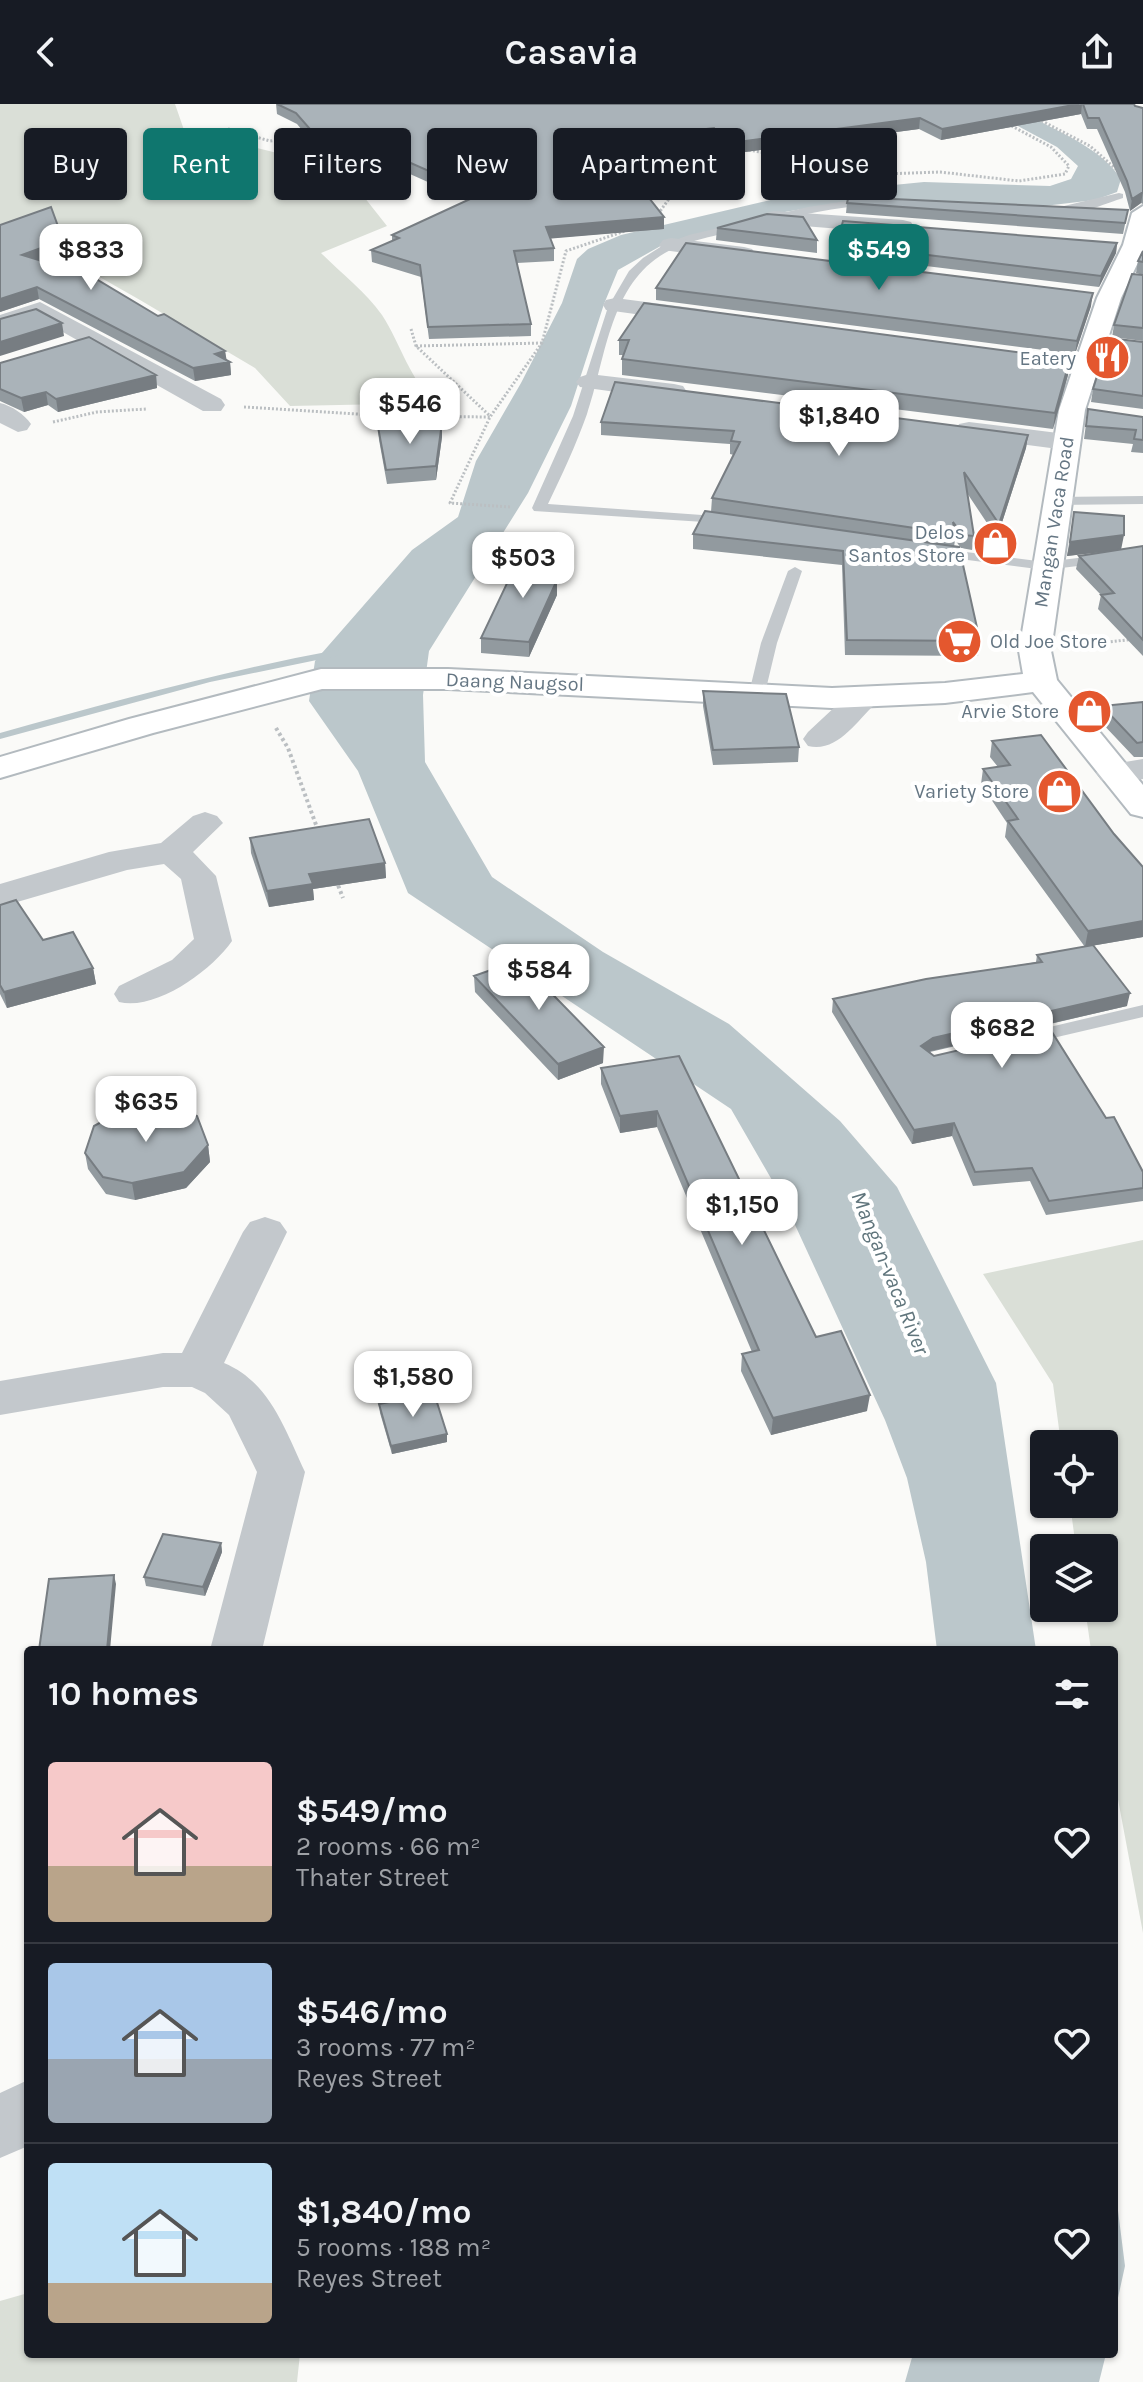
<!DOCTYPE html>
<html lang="en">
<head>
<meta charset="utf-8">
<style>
	body { margin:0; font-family:Karla,sans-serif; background:#20242c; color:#f1f3f6; height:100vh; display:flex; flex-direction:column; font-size:30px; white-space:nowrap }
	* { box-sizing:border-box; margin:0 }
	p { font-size:26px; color:#9ea1a6 }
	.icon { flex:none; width:44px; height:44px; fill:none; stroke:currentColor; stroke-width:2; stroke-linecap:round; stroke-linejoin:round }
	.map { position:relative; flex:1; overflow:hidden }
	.side { position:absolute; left:24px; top:1542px; width:1094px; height:712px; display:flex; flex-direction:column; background:#171b24; border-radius:8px; box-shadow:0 2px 6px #0004 }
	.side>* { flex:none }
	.banner { position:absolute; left:24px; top:24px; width:1096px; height:72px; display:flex; gap:16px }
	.buttons { position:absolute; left:1030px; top:1326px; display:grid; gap:16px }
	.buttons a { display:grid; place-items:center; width:88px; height:88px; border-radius:8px; background:#171b24; box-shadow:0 2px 6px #0004; font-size:40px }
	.price { position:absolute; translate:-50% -68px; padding:0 18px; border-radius:16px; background:#fff; color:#222; font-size:26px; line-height:52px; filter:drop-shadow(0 2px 4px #0008) }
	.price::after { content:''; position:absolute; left:50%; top:48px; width:24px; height:18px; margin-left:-12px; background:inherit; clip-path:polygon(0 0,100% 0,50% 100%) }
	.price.current { background:#0f766e; color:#fff }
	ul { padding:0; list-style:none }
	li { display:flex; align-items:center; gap:24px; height:200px; padding:0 24px }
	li+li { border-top:2px solid #363941 }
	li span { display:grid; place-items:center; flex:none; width:224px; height:160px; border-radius:8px; color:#555 }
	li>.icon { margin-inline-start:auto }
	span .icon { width:96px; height:96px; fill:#fffc; stroke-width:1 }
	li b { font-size:34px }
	h2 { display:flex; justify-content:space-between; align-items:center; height:96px; padding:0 24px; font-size:34px }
	.tag { padding:0 28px; border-radius:8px; background:#171b24; box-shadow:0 2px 6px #0004; font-size:28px; line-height:72px }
	.tag.current { background:#0f766e; color:#fff }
	header { display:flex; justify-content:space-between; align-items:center; height:104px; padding:0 24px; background:#171b24; font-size:36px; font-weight:600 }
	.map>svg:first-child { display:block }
</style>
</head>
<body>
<header><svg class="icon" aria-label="back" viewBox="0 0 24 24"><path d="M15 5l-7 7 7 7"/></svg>Casavia<svg class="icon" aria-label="share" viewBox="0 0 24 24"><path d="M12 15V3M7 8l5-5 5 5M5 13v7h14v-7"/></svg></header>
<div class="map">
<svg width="1143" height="2278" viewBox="0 0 1143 2278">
	<rect width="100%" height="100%" fill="#fafaf8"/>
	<path fill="#dadfd7" d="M 0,0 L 175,0 L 184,26 L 342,65 L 387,122 L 321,149 C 341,169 366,188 382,211 C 401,240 410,278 437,299 L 290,302 L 255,264 L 140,196 L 75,159 L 0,135 Z
		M 1143,1136 L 1143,1829 L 1114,1674 L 1114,1546 L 1091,1546 L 1085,1504 L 1104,1504 L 1104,1444 L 1076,1444 L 1070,1400 L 1104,1400 L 1104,1340 L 1061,1340 L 1053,1280 L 983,1170 Z
		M 28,2189 L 28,2250 L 300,2250 L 297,2278 L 0,2278 L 0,2197 Z"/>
	<path fill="#bbc7cb" d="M 1039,17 C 1068,32 1103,47 1121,75 L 1117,88 L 1095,96 L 1027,104 L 844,98 L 773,110 L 666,139 L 618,166 L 604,200 L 571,302 L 528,389 L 429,547 L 423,591 L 425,658 L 492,773 L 603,848 L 729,920 L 840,1017 L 897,1083 L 996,1279 L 1036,1546 L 937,1546 L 926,1458 L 907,1374 L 885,1316 L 784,1097 L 731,1005 L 408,789 L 358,667 L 309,597 L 315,557 L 412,446 L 458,413 L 476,357 L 521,279 L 562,199 L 577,155 L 588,145 L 621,131 L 792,91 L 924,78 L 1050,82 L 1071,75 L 1078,62 L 1057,43 L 1016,21 Z
		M 1114,2075 L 1125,2162 L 1114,2212 Z
		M 913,2250 L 1106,2250 L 1099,2278 L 905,2278 Z"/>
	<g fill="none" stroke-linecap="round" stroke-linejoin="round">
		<path fill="#bbc7cb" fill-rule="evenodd" d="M 337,546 L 341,547 L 341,551 L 210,578 L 0,635 L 0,629 C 112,598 223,567 337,546 Z"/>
		<defs>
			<path id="secondary" d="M 1143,102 L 1143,148 L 1121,194 L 1085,306 L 1051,547 L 1057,576 L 1143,681 L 1143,713 L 1131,710 L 1033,588 L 945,599 L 832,604 L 448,585 L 322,585 L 153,629 L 0,674 L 0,653 L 129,615 L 321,565 L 448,565 L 832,584 L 945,579 L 1023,570 L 1019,547 L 1059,306 L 1097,194 L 1123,141 L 1132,109 Z"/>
		</defs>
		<use href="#secondary" stroke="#b3babf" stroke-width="4"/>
		<path stroke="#bbbfc2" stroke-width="3" stroke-dasharray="2 2" stroke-linecap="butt" d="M 1038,15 L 1090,42 L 1116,65
			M 228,25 L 270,37 L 313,31
			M 717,32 L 708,40 L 723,42
			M 749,46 L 782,52
			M 610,49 L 708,40
			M 884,70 L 940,68 L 1019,77 L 1065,70 L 1069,62 L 1051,43 L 1008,20
			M 658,110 L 708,41
			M 411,225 L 416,242 L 490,312
			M 416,242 L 542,239
			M 244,303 L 390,312 L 490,313
			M 53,318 L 97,308 L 146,305
			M 510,403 L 450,399 L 490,313 L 542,239 L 566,147 L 625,127
			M 1075,542 L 1143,534"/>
		<path stroke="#bbbfc2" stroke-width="4" stroke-dasharray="3 3" stroke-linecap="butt" d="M 276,624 L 288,644 L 319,729
			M 336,776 L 343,794"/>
		<path fill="#c3c8cc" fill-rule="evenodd" d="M 1119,89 L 1123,90 L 1123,94 C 1103,100 1066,118 1047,106 Z
			M 858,95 L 874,95 L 880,98 L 874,101 C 830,103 789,114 747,124 C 718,132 686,135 660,152 C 609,185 605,258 587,310 C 576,341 562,371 548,400 L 730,413 L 735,414 L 735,420 L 534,407 L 532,404 L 573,312 L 608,203 L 629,167 L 643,154 L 665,140 L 689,131 L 808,103 Z
			M 1143,392 L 1143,400 L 1056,401 L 1049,397 L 1056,393 Z
			M 934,444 L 1045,458 L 1143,446 L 1143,454 L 1045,466 L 929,451 L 929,445 Z
			M 795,463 L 802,467 L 777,539 L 765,589 L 763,592 L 751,592 L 749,589 L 761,539 L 788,467 Z
			M 1143,901 L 1143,913 L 1023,941 L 1013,935 L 1016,931 Z"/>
		<path fill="#c3c8cc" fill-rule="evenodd" d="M 774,107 L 903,116 L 911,118 L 914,123 L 911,128 L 903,130 L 766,119 L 763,114 L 766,109 Z
			M 671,134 L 744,143 L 752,145 L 756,150 L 752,155 L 744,157 L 663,146 L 659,141 L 663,136 Z
			M 615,194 L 700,205 L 709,207 L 712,212 L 709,217 L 700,219 L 606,206 L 603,201 L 606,196 Z
			M 40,198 L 221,295 L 225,301 L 221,307 L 203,307 L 38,214 L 0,226 L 0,211 Z
			M 589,270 L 674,280 L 683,282 L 687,288 L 683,294 L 674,296 L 580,283 L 576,278 L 580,273 Z
			M 0,299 C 12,302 24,310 31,320 L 27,326 L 18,328 L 0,319 Z
			M 969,318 L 1066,330 L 1076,332 L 1080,338 L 1076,344 L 1066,346 L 959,332 L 956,326 L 959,320 Z
			M 864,583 L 875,586 L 880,593 L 875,600 C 856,618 837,649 808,642 L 803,635 L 808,628 L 853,586 Z
			M 1143,655 L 1143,675 L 1113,679 L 1101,676 L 1096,669 L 1101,662 Z
			M 205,708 L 217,712 L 223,719 L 193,748 L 216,772 L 232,837 C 211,867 156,907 119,898 L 114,890 L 119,882 L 172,856 L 194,835 L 181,775 L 164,760 L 127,766 L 0,803 L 0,780 L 109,748 L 161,739 L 193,712 Z
			M 265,1113 L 280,1118 L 287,1128 L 224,1259 C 270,1278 285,1326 305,1368 L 262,1546 L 210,1546 L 257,1368 L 229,1311 L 205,1289 L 192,1283 L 163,1283 L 0,1311 L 0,1277 L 163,1249 L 182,1249 L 243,1128 L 250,1118 Z
			M 28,1976 L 28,2042 L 0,2054 L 0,1989 Z"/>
		<use href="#secondary" fill="#fff" fill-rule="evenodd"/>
	</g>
	<path fill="#929a9f" d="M 276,0 L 1134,0 L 1135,2 L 1143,4 L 1143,100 L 1141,99 L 1130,107 L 1125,88 L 1097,25 L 1087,25 L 1081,10 L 941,36 L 919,25 L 722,51 L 714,36 L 612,47 L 664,113 L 664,125 L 550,134 L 554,144 L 554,157 L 517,159 L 531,220 L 531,232 L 429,235 L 421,173 L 372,158 L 371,146 L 392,137 L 392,131 L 468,96 L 343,40 L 317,44 L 297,20 L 277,10 Z
		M 847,99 L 1128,106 L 1123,130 L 846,109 Z
		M 0,121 L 65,148 L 41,157 L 158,212 L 225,247 L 226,256 L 230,258 L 231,271 L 195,277 L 39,195 L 0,208 Z
		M 717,124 L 817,136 L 817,149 L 716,136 Z
		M 1117,139 L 1116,149 L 1099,183 L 836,151 L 837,140 Z
		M 1143,147 L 1143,171 L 1136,169 L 1138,157 Z
		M 832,160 L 1091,202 L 1075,250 L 656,196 L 656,184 Z
		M 1143,171 L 1143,237 L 1112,233 L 1114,221 Z
		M 619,236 L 1070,255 L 1068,271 L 1053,325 L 622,271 L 622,255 L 623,251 L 619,251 Z
		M 1143,238 L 1143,305 L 1091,298 L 1093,285 Z
		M 0,259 L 156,271 L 157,284 L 58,308 L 48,301 L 24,308 L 0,297 Z
		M 1088,305 L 1143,313 L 1143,349 L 1131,348 L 1133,340 L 1084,335 Z
		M 601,318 L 1028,331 L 1026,344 L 997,434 L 967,389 L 974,432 L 972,446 L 961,444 L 955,436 L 954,443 L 980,537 L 978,552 L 845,551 L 842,461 L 693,445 L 693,430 L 711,408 L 712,394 L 734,351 L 730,350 L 730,340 L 601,331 Z
		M 442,319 L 442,333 L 436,376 L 387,380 L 379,336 L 378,323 Z
		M 1074,408 L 1121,445 L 1143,442 L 1143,552 L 1098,505 L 1101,491 L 1076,465 L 1079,452 L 1099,448 L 1067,452 Z
		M 557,456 L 557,491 L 529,553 L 481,549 L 481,534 Z
		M 703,587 L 799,643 L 798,658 L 713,661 L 703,602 Z
		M 1143,598 L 1143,653 L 1134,653 L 1099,616 L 1102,602 Z
		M 992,637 L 1114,730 L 1143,763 L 1143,833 L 1085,843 L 1005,733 L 1007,719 L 981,680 L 983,665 L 998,663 L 990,653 Z
		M 250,734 L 385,759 L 386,774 L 313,785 L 314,796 L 269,803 L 251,749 Z
		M 0,801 L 43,836 L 93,864 L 96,880 L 7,904 L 0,890 Z
		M 1037,851 L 1127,902 L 930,948 L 934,952 L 1106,1014 L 1143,1068 L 1143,1097 L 1046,1111 L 1030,1077 L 973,1082 L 952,1032 L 912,1040 L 832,908 L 833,895 L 1036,858 Z
		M 474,872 L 603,959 L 558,976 L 475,888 Z
		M 679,952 L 816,1233 L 867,1307 L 771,1331 L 741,1267 L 742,1250 L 752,1248 L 657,1023 L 620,1029 L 601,980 L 601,964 Z
		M 208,1041 L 210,1058 L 186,1084 L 135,1096 L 106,1090 L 88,1065 L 85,1049 Z
		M 379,1300 L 447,1330 L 447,1338 L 392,1350 L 380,1309 Z
		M 221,1439 L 222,1448 L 205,1492 L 146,1482 L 144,1473 Z"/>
	<path fill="#777d82" d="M 1082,0 L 1081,10 L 941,36 L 942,25 Z
		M 920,14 L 919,25 L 722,51 L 723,40 Z
		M 714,24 L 714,36 L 604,48 L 604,37 Z
		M 343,29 L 343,40 L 317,44 L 316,32 Z
		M 1143,88 L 1141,99 L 1130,107 L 1132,95 Z
		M 664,113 L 664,125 L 546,135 L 546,123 Z
		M 63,136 L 65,148 L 24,163 L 22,151 Z
		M 1117,139 L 1116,149 L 1099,183 L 1101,172 Z
		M 37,183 L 39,195 L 0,208 L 0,195 Z
		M 1093,189 L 1091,202 L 1075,250 L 1077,237 Z
		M 62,219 L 64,232 L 0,252 L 0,238 Z
		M 225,247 L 227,258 L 230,258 L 231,271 L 195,277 L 193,264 L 215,250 Z
		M 1070,255 L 1068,271 L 1053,325 L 1055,309 Z
		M 156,271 L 157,284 L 58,308 L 56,295 Z
		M 46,288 L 48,301 L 24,308 L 21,294 Z
		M 442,319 L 442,333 L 436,376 L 436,362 Z
		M 1028,331 L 1026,344 L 997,434 L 999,420 Z
		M 1124,431 L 1121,446 L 1067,452 L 1070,438 Z
		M 557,476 L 557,491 L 529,553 L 529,538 Z
		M 385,759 L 386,774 L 313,785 L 314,796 L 269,803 L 267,787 L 309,770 Z
		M 1143,817 L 1143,833 L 1085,843 L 1088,827 Z
		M 93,864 L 96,880 L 7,904 L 4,888 Z
		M 1130,889 L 1127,902 L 931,947 L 919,955 L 921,942 L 933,934 Z
		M 604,943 L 603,959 L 558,976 L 558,960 Z
		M 657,1007 L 657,1023 L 620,1029 L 620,1012 Z
		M 954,1019 L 952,1032 L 912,1040 L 914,1026 Z
		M 208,1041 L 210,1058 L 186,1084 L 135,1096 L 132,1079 Z
		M 870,1291 L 867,1307 L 771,1331 L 773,1314 Z
		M 447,1330 L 447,1338 L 392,1350 L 391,1342 Z
		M 221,1439 L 222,1448 L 205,1492 L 203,1483 Z
		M 114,1471 L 116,1480 L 110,1546 L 107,1546 Z"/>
	<path fill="#aab3b9" stroke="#777d82" stroke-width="2" d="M 277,0 L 1079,0 L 942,25 L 920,14 L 723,40 L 714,24 L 604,37 L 664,113 L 546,123 L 554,144 L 514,147 L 531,220 L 428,223 L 420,161 L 371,146 L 399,134 L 392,131 L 481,90 L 343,29 L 316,32 L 296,9 Z
		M 1083,0 L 1134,0 L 1135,2 L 1143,4 L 1143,88 L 1132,95 L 1127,77 L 1099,14 L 1088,14 Z
		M 871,94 L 1128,106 L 1125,119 L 847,99 L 848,95 Z
		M 51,103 L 63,136 L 22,151 L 91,172 L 158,212 L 164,210 L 225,247 L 215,250 L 230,258 L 193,264 L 37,183 L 0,195 L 0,121 Z
		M 767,110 L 803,113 L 817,136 L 717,124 Z
		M 843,117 L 1117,139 L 1101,172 L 837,140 Z
		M 686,139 L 830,157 L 832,160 L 832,157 L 1093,189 L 1077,237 L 656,184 Z
		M 1143,147 L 1143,158 L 1138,157 Z
		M 1132,170 L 1143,171 L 1143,224 L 1114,221 Z
		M 644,199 L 1070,255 L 1055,309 L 622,255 L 629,236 L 619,236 Z
		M 36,205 L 62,219 L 0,238 L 0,215 Z
		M 89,233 L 156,271 L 56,295 L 46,288 L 21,294 L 0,285 L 0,259 Z
		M 1109,234 L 1143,238 L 1143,292 L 1093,285 Z
		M 615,278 L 1028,331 L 999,420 L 964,368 L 974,432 L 963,431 L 953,418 L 955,430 L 712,394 L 740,338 L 731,337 L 734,327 L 601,318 Z
		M 1088,305 L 1143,313 L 1143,336 L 1134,335 L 1136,326 L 1086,322 Z
		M 442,319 L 436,362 L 386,366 L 378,323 Z
		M 705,407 L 959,443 L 980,537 L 847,536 L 843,447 L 693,430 Z
		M 1074,408 L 1124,412 L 1124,431 L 1070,438 Z
		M 1143,442 L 1143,536 L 1101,491 L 1114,489 L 1079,452 Z
		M 520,452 L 557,456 L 557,476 L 529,538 L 481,534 Z
		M 703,587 L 786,590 L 799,643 L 713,646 Z
		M 1143,598 L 1143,638 L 1137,639 L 1102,602 Z
		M 1041,631 L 1114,730 L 1143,763 L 1143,817 L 1088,827 L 1008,717 L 1018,715 L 983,665 L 1010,661 L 992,637 Z
		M 369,715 L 385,759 L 309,770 L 313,780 L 267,787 L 250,734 Z
		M 16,796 L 43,836 L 73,828 L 93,864 L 4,888 L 0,881 L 0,801 Z
		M 1093,841 L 1130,889 L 933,934 L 921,942 L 934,952 L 1050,925 L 1106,1014 L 1114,1013 L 1143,1068 L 1143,1084 L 1049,1097 L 1032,1064 L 975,1068 L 954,1019 L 914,1026 L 833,895 L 926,875 L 1042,858 L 1037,851 Z
		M 519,856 L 604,943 L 558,960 L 474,872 Z
		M 679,952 L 816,1233 L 841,1227 L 870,1291 L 773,1314 L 742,1250 L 759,1246 L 657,1007 L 620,1012 L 601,964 Z
		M 169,1001 L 197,1012 L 208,1041 L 184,1068 L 132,1079 L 103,1073 L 85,1049 L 94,1022 L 123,1006 Z
		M 434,1289 L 447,1330 L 391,1342 L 379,1300 Z
		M 163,1430 L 221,1439 L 203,1483 L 144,1473 Z
		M 114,1471 L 107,1546 L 39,1546 L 49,1475 Z"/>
	<defs>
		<symbol id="restaurant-disc" viewBox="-11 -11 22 22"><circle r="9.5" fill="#e4572e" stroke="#fff"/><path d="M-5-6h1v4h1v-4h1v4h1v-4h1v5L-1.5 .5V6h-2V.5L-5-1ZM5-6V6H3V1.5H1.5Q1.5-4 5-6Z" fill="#fff"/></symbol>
		<symbol id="shop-disc" viewBox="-11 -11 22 22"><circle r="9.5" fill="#e4572e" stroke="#fff"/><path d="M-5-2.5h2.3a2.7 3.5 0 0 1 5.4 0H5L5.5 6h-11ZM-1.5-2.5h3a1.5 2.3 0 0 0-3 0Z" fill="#fff"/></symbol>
		<symbol id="supermarket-disc" viewBox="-11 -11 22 22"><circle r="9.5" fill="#e4572e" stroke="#fff"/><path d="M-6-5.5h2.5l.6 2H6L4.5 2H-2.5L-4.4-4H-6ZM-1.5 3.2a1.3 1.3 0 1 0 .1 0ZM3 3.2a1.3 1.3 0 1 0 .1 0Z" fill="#fff"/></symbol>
	</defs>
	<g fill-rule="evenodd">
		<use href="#restaurant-disc" x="1082" y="228" width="51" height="51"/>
		<use href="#shop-disc" x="970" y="414" width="51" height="51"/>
		<use href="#supermarket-disc" x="934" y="512" width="51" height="51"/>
		<use href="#shop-disc" x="1064" y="582" width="51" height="51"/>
		<use href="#shop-disc" x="1034" y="662" width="51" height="51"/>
	</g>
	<g text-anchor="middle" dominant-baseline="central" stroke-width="8" stroke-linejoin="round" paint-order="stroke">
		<g font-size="20" fill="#657683" stroke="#fff" text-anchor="end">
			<text x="1076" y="254">Eatery</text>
			<text x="965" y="428">Delos<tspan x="965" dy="23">Santos Store</tspan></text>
			<text x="990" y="537" text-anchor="start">Old Joe Store</text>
			<text x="1059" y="607">Arvie Store</text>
			<text x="1029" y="687">Variety Store</text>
		</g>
		<g font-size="20" fill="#657683" stroke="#fff">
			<text transform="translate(1054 418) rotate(-81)">Mangan Vaca Road</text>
			<text transform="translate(515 578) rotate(2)">Daang Naugsol</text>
		</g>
		<g font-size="22" font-style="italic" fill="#60757c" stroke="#fff">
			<text transform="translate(890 1169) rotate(68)">Mangan-vaca River</text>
		</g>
	</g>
</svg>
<div class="buttons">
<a><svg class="icon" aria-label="locate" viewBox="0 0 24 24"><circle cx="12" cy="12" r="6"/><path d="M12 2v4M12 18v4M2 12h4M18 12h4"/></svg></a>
<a><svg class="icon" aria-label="layers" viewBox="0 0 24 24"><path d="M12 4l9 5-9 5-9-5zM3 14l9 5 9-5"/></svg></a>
</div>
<b class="price" style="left:91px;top:188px">$833</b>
<b class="price current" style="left:879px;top:188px">$549</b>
<b class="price" style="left:410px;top:342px">$546</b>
<b class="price" style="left:839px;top:354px">$1,840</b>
<b class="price" style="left:523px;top:496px">$503</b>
<b class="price" style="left:539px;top:908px">$584</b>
<b class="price" style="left:1002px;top:966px">$682</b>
<b class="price" style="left:146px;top:1040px">$635</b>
<b class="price" style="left:742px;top:1143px">$1,150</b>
<b class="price" style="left:413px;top:1315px">$1,580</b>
<div class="banner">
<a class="tag">Buy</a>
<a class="tag current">Rent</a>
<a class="tag">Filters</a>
<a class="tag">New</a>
<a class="tag">Apartment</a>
<a class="tag">House</a>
</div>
<section class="side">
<h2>10 homes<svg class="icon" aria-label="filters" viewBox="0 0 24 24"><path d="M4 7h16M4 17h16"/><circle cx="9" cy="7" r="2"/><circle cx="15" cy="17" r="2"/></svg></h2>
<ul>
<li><span style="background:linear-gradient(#f6c9c9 65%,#b9a48a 0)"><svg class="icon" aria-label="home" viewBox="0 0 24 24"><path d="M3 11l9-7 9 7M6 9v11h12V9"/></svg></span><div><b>$549/mo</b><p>2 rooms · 66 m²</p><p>Thater Street</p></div><svg class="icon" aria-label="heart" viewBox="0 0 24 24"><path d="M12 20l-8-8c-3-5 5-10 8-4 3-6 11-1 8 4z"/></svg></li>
<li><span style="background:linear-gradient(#a9c7e8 60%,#9aa5b1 0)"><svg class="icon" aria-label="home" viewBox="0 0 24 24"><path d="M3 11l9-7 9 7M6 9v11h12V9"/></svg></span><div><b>$546/mo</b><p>3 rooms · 77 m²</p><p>Reyes Street</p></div><svg class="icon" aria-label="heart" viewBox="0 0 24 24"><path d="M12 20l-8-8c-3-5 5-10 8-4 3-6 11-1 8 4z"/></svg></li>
<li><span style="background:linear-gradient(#bfe0f5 75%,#b9a48a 0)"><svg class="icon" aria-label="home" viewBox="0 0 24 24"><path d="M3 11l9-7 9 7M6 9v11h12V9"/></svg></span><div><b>$1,840/mo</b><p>5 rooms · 188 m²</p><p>Reyes Street</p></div><svg class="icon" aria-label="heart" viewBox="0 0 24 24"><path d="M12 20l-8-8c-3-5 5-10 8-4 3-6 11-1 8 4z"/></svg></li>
</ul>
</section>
</div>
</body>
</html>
